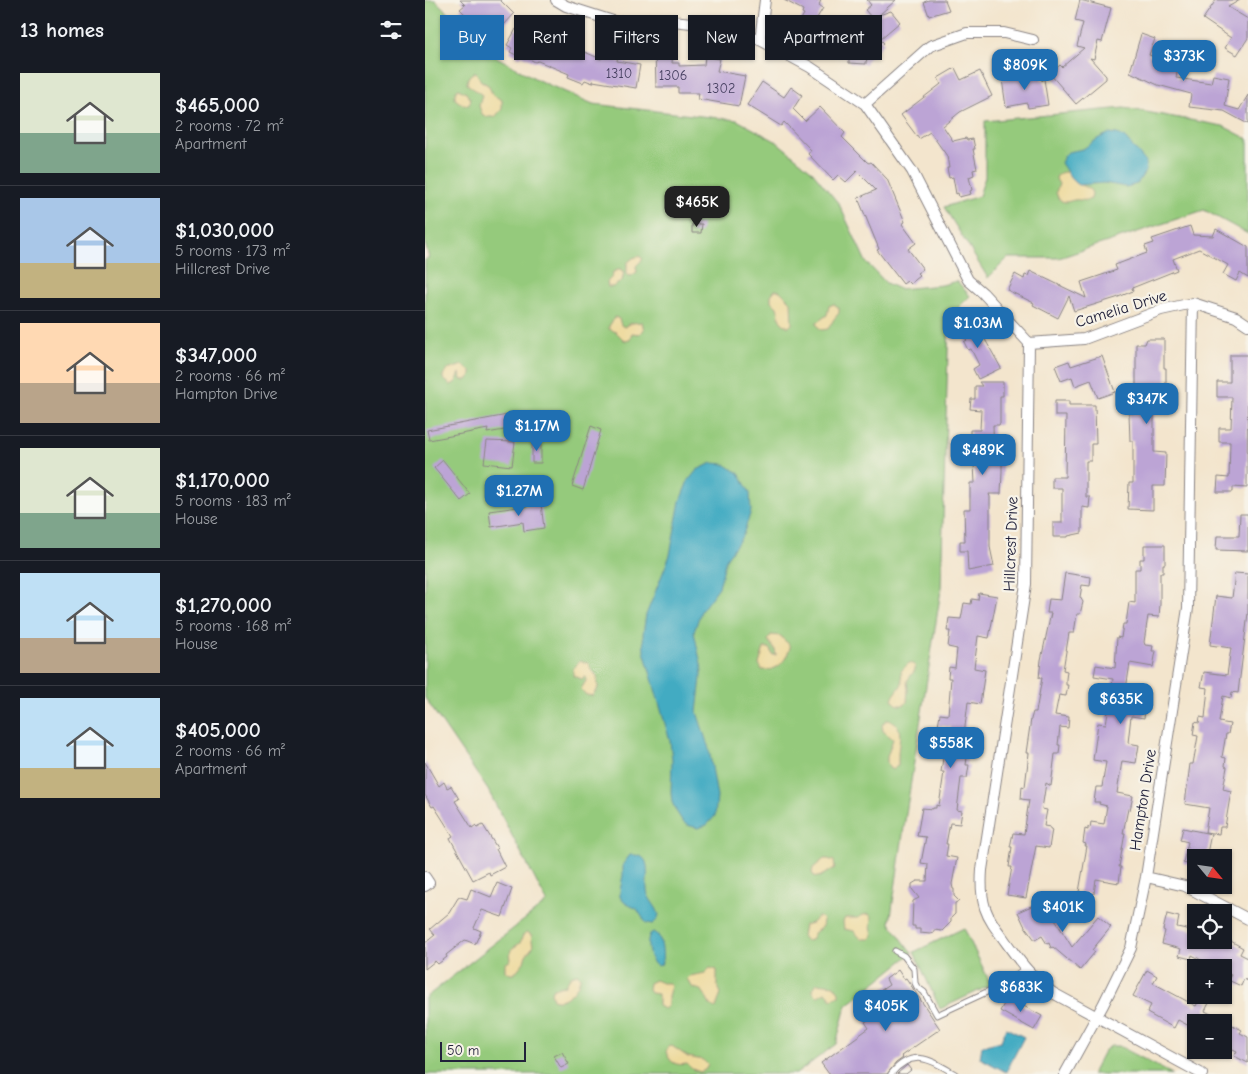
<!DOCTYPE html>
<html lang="en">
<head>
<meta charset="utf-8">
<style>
	body { margin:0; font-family:"Comic Neue",sans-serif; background:#20242c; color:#f1f3f6; height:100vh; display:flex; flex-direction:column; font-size:19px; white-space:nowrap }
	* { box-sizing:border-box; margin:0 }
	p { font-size:16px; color:#9ea1a6 }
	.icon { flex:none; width:28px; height:28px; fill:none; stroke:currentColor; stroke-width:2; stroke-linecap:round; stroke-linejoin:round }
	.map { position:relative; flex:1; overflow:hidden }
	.drawer { display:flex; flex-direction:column; background:#171b24; width:425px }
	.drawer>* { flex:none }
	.banner { position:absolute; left:15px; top:15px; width:475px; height:45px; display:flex; gap:10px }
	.needle { width:32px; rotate:119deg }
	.fabs { position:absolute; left:762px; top:849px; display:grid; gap:10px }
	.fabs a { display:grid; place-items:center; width:45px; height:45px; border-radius:0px; background:#171b24; box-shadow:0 1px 4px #0004; font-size:25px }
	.scale { position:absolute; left:15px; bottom:12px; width:86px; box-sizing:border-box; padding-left:5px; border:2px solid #22223b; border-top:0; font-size:14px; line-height:18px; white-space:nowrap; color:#22223b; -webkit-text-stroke:4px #f7f3e8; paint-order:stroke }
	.price { position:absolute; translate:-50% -42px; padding:0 11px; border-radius:10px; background:#1f6fb2; color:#fff; font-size:16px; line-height:32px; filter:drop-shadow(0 1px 2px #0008) }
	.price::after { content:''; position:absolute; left:50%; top:30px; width:15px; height:11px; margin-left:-8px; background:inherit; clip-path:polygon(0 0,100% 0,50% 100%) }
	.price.selected { background:#222; color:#fff }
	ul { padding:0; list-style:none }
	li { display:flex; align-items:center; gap:15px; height:125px; padding:0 20px }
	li+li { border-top:1px solid #363941 }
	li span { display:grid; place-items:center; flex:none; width:140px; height:100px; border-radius:0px; color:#555 }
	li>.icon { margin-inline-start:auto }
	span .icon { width:60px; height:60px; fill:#fffc; stroke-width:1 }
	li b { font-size:21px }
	h2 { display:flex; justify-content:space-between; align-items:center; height:60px; padding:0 20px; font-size:21px }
	.pill { padding:0 18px; border-radius:0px; background:#171b24; box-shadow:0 1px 4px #0004; font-size:18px; line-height:45px }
	.pill.selected { background:#1f6fb2; color:#fff }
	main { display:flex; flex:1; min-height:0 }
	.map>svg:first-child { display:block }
</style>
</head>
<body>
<main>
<section class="drawer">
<h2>13 homes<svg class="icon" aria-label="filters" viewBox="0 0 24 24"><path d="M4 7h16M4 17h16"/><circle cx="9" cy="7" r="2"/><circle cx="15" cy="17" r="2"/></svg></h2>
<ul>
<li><span style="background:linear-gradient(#dfe7d0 60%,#7fa58c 0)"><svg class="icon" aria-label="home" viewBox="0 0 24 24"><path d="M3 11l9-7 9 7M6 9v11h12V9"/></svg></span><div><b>$465,000</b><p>2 rooms · 72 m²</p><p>Apartment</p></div></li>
<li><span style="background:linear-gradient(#a9c7e8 65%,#c2b280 0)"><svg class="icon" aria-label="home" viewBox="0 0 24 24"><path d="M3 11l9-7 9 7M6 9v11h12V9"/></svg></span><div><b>$1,030,000</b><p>5 rooms · 173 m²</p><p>Hillcrest Drive</p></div></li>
<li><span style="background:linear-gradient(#ffd9b3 60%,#b9a48a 0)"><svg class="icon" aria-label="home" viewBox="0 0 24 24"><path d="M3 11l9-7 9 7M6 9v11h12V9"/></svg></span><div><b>$347,000</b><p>2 rooms · 66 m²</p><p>Hampton Drive</p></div></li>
<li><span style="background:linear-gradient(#dfe7d0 65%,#7fa58c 0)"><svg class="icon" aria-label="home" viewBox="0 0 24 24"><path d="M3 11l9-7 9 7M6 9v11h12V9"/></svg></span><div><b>$1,170,000</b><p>5 rooms · 183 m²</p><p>House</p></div></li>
<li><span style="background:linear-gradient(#bfe0f5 65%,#b9a48a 0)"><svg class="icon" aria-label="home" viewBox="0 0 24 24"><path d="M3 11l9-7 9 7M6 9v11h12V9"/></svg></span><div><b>$1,270,000</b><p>5 rooms · 168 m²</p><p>House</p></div></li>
<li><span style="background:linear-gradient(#bfe0f5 70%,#c2b280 0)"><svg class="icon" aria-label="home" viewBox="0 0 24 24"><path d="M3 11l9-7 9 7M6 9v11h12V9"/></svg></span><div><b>$405,000</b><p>2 rooms · 66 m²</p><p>Apartment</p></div></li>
</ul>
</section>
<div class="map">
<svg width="823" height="1074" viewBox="0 0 823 1074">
	<rect width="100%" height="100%" fill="#f7f3e8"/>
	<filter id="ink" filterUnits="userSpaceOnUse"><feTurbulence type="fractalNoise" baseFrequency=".02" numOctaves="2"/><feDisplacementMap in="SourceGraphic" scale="10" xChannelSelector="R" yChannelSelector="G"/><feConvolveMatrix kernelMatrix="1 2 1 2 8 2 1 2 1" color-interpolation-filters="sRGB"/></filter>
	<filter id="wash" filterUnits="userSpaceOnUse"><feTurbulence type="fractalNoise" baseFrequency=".0096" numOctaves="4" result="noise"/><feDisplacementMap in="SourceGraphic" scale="20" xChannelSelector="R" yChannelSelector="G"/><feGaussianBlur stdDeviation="1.12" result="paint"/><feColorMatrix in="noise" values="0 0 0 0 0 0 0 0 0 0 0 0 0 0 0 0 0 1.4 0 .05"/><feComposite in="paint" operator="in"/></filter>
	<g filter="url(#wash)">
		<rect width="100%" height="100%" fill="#f3e5cd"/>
		<path fill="#95ca7c" stroke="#5c765c" d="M 0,0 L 10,0 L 66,54 L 115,81 L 168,104 L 312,120 L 352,142 L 386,170 L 414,204 L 441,262 L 461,283 L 474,289 L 517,285 L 532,281 L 545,296 L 524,317 L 516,590 L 482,807 L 465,923 L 487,953 L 421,1006 L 411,1044 L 371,1074 L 0,1074 L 0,998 L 122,902 L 63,790 L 0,698 L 0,260 L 4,258 L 0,243 Z
			M 699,108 L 798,126 L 823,139 L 823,234 L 779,210 L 634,258 L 583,258 L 563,278 L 519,207 L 554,196 L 560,177 L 560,121 Z
			M 539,928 L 566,985 L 515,1009 L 489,952 Z
			M 686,1046 L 694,1046 L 747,1074 L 667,1074 L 679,1051 Z"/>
		<path fill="#eeda9e" stroke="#887e6c" d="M 51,72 L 56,81 L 63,85 L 68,95 L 77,100 L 77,109 L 70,117 L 61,117 L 57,114 L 54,106 L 57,95 L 42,84 C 42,78 45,73 51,72 Z
			M 33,89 L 40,92 L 46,99 L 44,105 L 38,105 L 30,99 L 30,93 Z
			M 642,172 L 650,183 L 664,188 L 667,193 L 666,199 C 659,202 655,199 649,200 C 641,202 639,204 633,198 L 631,192 L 634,184 L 631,179 C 632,173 636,172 642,172 Z
			M 214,256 L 218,259 L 211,266 L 212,272 L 206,276 L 202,275 L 202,263 L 208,258 Z
			M 195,269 L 199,272 L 197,281 L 188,287 L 183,287 L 182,282 L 187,277 L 188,272 Z
			M 350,290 L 355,291 L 366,302 L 367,324 L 364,327 C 351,321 356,318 352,307 L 346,301 L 346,295 Z
			M 409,304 L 414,308 L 414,313 L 409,319 L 403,329 L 396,330 L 394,328 L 391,323 L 402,315 L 404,306 Z
			M 190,317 L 194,319 L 196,325 L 199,327 L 207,323 L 217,322 L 219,330 L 214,334 L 207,333 L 205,340 L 200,341 L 191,332 L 184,329 L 184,326 Z
			M 38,365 L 46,371 L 46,375 L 42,380 L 36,380 L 35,373 L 31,382 L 26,385 L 18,379 L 18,375 L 22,370 Z
			M 346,635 L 356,636 L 359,640 L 363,643 L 365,648 C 360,662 353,671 337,670 L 334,664 L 339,648 L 344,648 L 348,655 L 351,655 L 350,650 L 343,640 Z
			M 155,661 L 163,663 L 167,671 L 172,676 L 173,688 L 167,696 L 161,695 L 156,689 L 162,679 L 160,677 L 157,679 L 149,676 L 148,669 Z
			M 484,663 L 490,665 L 490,670 L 482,681 L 483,689 L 482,702 C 477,708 469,705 467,698 L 477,684 L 476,671 Z
			M 461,720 C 480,720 474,741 473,753 C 473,757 473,761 473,765 L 468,770 L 464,768 L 462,762 L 462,757 L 468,739 L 458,731 L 457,725 Z
			M 399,859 L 403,859 L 409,861 L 410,868 L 394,877 L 389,876 L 387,873 L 388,868 Z
			M 444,914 L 447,918 L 446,927 L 448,935 L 445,939 L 436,939 L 429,931 L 419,929 L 418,922 L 420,918 L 433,918 L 438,915 Z
			M 392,917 L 395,917 L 398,920 L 397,927 L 389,933 L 386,940 L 381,941 L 377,936 L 379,925 L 387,923 Z
			M 102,932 L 106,934 L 108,947 L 101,955 L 99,962 L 89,974 L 85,974 L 80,971 L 80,964 L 86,960 C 84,947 86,950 95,943 L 98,935 Z
			M 285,968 L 292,970 L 292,985 L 296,993 L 291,1008 L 285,1005 C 279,995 281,990 268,988 L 262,979 L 265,976 L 280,973 Z
			M 152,974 L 155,976 C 156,987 139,1005 128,999 L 126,992 L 128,988 L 139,986 L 146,976 Z
			M 230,980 L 237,983 L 244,983 L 246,986 L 243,996 L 243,1006 L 239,1009 L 233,1006 L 233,994 L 225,993 L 223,990 L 224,983 Z
			M 392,983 L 409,985 L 414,992 L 414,996 L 407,999 L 401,992 L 393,996 L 390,995 L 387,990 Z
			M 247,1046 L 263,1057 L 278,1060 L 283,1065 L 280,1070 L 275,1072 L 267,1069 L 262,1064 C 251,1066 245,1063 241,1052 L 243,1047 Z"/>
		<path fill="#42abc2" stroke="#32667e" d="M 685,133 L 692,134 L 700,138 L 720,161 L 721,170 L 712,184 L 701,187 L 679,183 L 653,185 L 648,181 L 636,163 L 639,156 L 643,152 L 658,149 L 674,138 Z
			M 287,463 L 299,464 L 314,473 L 325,493 L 326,511 L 318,535 L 301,559 L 294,587 L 276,611 L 269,632 L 277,669 L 272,712 L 284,749 L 292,797 L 290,816 L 282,825 L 273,828 L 262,825 L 258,822 L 251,811 L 247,802 L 246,793 L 247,760 L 245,741 L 219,651 L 218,634 L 221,615 L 245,555 L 255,501 L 263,481 L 272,470 Z
			M 205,855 C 232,853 218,880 223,895 C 226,902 232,907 234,915 L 232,920 L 228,924 L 221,923 L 212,909 L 200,903 L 195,897 L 195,891 L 198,875 L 198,864 Z
			M 228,932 L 233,935 C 237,942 239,957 236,965 L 232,966 C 224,962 220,942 225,934 Z
			M 581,1028 L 599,1037 L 581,1072 L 555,1058 L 557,1046 L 576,1041 Z"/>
		<g id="blocks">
			<path fill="#bca4d5" d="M 35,0 L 75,0 L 89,14 L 67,38 L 61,32 L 59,34 L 35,9 L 40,5 Z
				M 359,0 L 396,0 L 394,5 L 398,8 L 392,18 L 397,21 L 396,23 L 418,33 L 421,30 L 426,35 L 446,17 L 440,10 L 446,5 L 442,0 L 471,0 L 454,15 L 466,11 L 475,22 L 455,39 L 459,43 L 441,61 L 441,64 L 424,63 L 424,60 L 411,47 L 372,27 L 379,14 L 377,13 L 378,10 Z
				M 504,0 L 520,0 L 524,10 L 504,16 L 499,2 Z
				M 655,0 L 686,8 L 677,42 L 673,41 L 669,59 L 665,58 L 681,76 L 681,79 L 651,104 L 625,74 L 635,65 L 637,67 L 659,48 L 652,46 L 658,23 L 650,21 Z
				M 791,0 L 815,0 L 803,7 L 823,19 L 823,38 L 812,55 L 800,48 L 806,38 L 778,19 Z
				M 110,28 L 135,42 L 139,33 L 152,39 L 148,47 L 176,59 L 179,47 L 194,49 L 192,61 L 215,65 L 211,88 L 168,81 L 168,83 L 160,80 L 158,83 L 143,77 L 144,74 L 113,61 L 110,62 L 97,55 L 95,57 L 85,52 L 87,48 L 82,45 L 91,29 L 99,34 L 101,31 L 106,34 Z
				M 716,34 L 730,39 L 724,55 L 752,65 L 753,67 L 751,78 L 786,83 L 788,75 L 804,78 L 800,106 L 814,110 L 823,95 L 823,124 L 799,111 L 764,107 L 766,94 L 733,85 L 705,72 Z
				M 230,51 L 248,51 L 247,63 L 254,63 L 254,66 L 279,65 L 280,56 L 295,59 L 292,71 L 320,76 L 314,106 L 273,99 L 274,93 L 253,93 L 253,87 L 231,87 Z
				M 530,68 L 536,80 L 555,71 L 567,96 L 535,112 L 518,126 L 528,141 L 541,138 L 542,140 L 548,139 L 550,149 L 548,149 L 552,169 L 548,170 L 549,175 L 544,177 L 547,190 L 545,191 L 546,194 L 534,197 L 533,193 L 531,194 L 528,177 L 524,178 L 522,168 L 524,168 L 522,156 L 505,132 L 494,139 L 476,115 L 516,84 L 513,78 Z
				M 599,73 L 600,75 L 616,73 L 617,81 L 619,79 L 623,105 L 603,108 L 602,103 L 581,107 L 577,79 L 588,77 L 587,75 Z
				M 337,82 L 359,97 L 366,87 L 377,95 L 368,109 L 380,121 L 395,107 L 420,133 L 417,137 L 442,162 L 444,163 L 446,162 L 462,179 L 480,222 L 477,224 L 491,243 L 483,249 L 498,269 L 492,273 L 495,276 L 485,284 L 482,281 L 478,284 L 452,250 L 454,249 L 433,198 L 451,190 L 432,171 L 421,182 L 413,175 L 408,180 L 383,154 L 386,150 L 359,122 L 356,126 L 322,105 Z
				M 267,224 L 277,224 L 276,233 L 267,233 Z
				M 765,226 L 768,235 L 788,236 L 791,229 L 823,247 L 823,278 L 815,273 L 811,281 L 798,274 L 803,265 L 774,249 L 748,259 L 752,270 L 707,288 L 708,291 L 691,298 L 649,311 L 644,296 L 633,318 L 608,305 L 609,303 L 582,290 L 590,274 L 599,279 L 600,275 L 603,276 L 605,271 L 661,298 L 656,282 L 692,270 L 690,265 L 722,253 L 720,246 L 729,243 L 727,239 Z
				M 539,317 L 557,334 L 576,368 L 553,379 L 548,369 L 554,365 L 546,349 L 543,350 L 539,342 L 542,340 L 529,327 Z
				M 722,339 L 739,339 L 739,368 L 741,368 L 741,402 L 729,402 L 729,452 L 741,453 L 740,486 L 728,486 L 728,510 L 703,509 L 704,483 L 708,483 L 708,441 L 705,441 L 704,413 L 709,413 L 711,390 L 711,344 L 720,344 Z
				M 805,355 L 823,355 L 822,488 L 808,487 L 808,492 L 792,492 L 793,477 L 804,478 L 805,442 L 794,442 L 794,428 L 806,428 L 807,397 L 792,397 L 792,382 L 805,382 Z
				M 677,356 L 690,392 L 673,398 L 666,380 L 650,386 L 647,377 L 636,381 L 630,366 L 644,361 L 646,366 Z
				M 554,382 L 578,382 L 578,396 L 575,396 L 575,423 L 574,425 L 568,425 L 569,459 L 577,459 L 577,472 L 576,494 L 564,494 L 565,497 L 565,547 L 569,566 L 543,571 L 542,551 L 535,551 L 535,541 L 540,541 L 539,509 L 545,509 L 545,483 L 550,483 L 549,464 L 541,465 L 540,445 L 544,445 L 544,441 L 545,441 L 545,430 L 555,430 L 556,410 L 545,409 L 546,399 L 550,399 L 550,386 L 557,386 Z
				M 630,401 L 644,401 L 644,405 L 670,405 L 671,444 L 666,444 L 666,461 L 661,461 L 661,497 L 665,497 L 664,508 L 657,507 L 657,533 L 643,536 L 643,537 L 628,537 L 628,523 L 637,523 L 637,488 L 627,488 L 627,477 L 640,477 L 641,416 L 630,416 Z
				M 93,413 L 91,428 L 62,433 L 63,429 L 4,440 L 2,430 Z
				M 166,426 L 176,430 L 158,490 L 147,486 Z
				M 62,441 L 90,442 L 87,466 L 59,463 Z
				M 107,442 L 116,442 L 116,463 L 107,463 Z
				M 18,460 L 45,494 L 36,501 L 9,468 Z
				M 116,504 L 119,528 L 99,531 L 98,522 L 66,527 L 64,511 Z
				M 815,514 L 823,514 L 823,551 L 791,550 L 792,536 L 814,536 Z
				M 719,545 L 740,545 L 740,564 L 738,564 L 738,573 L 735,573 L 735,604 L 734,617 L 723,616 L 719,642 L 720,645 L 728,646 L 727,651 L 731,651 L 728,667 L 705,663 L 700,696 L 712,697 L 711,702 L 721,703 L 719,718 L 706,716 L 703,743 L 714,745 L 711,763 L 697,761 L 692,793 L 708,796 L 705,810 L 703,809 L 698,833 L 700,833 L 694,867 L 696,867 L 694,883 L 671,879 L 669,894 L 654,892 L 662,846 L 660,846 L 661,844 L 658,843 L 660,829 L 663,830 L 663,827 L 665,828 L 666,822 L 679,824 L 682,806 L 674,804 L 675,802 L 669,802 L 671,787 L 677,787 L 681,762 L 668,760 L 673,723 L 681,724 L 688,679 L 669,676 L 671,665 L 690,668 L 692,637 L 696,638 L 698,624 L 701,624 L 704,602 L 710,603 L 710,569 L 715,569 L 715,559 L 719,559 Z
				M 640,573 L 666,577 L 665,586 L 657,585 L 655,597 L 658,602 L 655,614 L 652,614 L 649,633 L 644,633 L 638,670 L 642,671 L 641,679 L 641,685 L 643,685 L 641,696 L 634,695 L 630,715 L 644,717 L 643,728 L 635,727 L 633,745 L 635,745 L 634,754 L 630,754 L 626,786 L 621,783 L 617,809 L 622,810 L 619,826 L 625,827 L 625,829 L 627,829 L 624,848 L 611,846 L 601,898 L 582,895 L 587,867 L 584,867 L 587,847 L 585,847 L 588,833 L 599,834 L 604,800 L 596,799 L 597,786 L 600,787 L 604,753 L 601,753 L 606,719 L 608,712 L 611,712 L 617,678 L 614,678 L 616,660 L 626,613 L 622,613 L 624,599 L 636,600 Z
				M 810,573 L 823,574 L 823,613 L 813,693 L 807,692 L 806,698 L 798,696 L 794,722 L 805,724 L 803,734 L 801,734 L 797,757 L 801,758 L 800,766 L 802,767 L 798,789 L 806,791 L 800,827 L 795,827 L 794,834 L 780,832 L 784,808 L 760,804 L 765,764 L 768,764 L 773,736 L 768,735 L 770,722 L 774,723 L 775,717 L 780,718 L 783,688 L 776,687 L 779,672 L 802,675 L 806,648 L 785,645 L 791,596 L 807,598 Z
				M 554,593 L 572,596 L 564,638 L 553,636 L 549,668 L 560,670 L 555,704 L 543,702 L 539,735 L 545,736 L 541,765 L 544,765 L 542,778 L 536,778 L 532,810 L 537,811 L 535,824 L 525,823 L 521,844 L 523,844 L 521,856 L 532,858 L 527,884 L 528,889 L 529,889 L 529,896 L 534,901 L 530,903 L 530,914 L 526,918 L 526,922 L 517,931 L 509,930 L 509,933 L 505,934 L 495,933 L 495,929 L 490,929 L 490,926 L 487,926 L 488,901 L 494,898 L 487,889 L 487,884 L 492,881 L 502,881 L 503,864 L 496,863 L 501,837 L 492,836 L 497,808 L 508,809 L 508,808 L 511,808 L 511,805 L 514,806 L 519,772 L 516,772 L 518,758 L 513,757 L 515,747 L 523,748 L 526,727 L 513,725 L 515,714 L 523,715 L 526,678 L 523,678 L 524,667 L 530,668 L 532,649 L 523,647 L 525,631 L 522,631 L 524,618 L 536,619 L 539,603 L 546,604 L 547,599 L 553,600 Z
				M 0,762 L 14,786 L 19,782 L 22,788 L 26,786 L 34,799 L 30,801 L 47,828 L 51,825 L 52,828 L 58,825 L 72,848 L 71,849 L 80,867 L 65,875 L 64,872 L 48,880 L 25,838 L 28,836 L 9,806 L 7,807 L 0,795 Z
				M 758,828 L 786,834 L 781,858 L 771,858 L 771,866 L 758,863 L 763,842 L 755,840 Z
				M 72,883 L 87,889 L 77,917 L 57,910 L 49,928 L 56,931 L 50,944 L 40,940 L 21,955 L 22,957 L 13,964 L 10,961 L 0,969 L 0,943 L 10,935 L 5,929 L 24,913 L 33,898 L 35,897 L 42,899 L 46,889 L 66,897 Z
				M 622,899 L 629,909 L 626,911 L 627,915 L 647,947 L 673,916 L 686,927 L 667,950 L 670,952 L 655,970 L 628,947 L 626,948 L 624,943 L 622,944 L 617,936 L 610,940 L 599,925 L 593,912 Z
				M 742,914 L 754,917 L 752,927 L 771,931 L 771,940 L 804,940 L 818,948 L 815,954 L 823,958 L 823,981 L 819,979 L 816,986 L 803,980 L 806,975 L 799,971 L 799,968 L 791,968 L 767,955 L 766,959 L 754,956 L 756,949 L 737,944 L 740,931 L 738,930 Z
				M 473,970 L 479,979 L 481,978 L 515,1029 L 476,1056 L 478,1058 L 471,1063 L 462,1074 L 404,1074 L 396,1063 L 444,1028 L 440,1022 L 452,1014 L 444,1003 L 447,1001 L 444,998 L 464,985 L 461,979 Z
				M 722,970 L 732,976 L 728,983 L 771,1006 L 775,998 L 784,1003 L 780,1011 L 817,1030 L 815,1033 L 823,1037 L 823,1063 L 809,1056 L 812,1051 L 799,1045 L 799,1022 L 771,1022 L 770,1029 L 753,1020 L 749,1028 L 722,1013 L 726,1005 L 708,996 Z
				M 584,995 L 597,1002 L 595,1004 L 617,1016 L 609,1030 L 575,1011 Z
				M 137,1052 L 144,1064 L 136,1068 L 129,1056 Z
				M 482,1065 L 486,1070 L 481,1074 L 472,1074 Z"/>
		</g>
	</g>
	<g filter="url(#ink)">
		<use href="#blocks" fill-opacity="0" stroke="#8a8484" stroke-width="1"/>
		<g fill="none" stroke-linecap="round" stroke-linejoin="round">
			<defs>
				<path id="lane" d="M 470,951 L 479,956 L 489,969 L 490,983 L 492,987 L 499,992 L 512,1015 L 579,984 L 600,968
					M 466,1074 C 488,1047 506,1060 530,1074"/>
				<path id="street" d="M 131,0 L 141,6 L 191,22 L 248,21 L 266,23 L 298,29 L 335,40 L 385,67 L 440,104 L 487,171 L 543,280 L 558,293 L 604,343 L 601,584 L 557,870 C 556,883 556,895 560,908 C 564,920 571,929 578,938 C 593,959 606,978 628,993 L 777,1074
					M 335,40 L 340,0
					M 440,104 L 505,46 L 542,33 L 579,33 L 608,40
					M 604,343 L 659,339 L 736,310 L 768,303 L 811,317 L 823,325
					M 0,877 L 4,883 L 0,886
					M 721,877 L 760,886 L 823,919
					M 640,1074 L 678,1005 L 706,948 L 721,877 L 763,608 L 768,303"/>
			</defs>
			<use href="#lane" stroke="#8a8484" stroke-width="7"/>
			<use href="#street" stroke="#8a8484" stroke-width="12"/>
			<use href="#lane" stroke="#fff" stroke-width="5"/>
			<use href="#street" stroke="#fff" stroke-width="10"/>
		</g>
	</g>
	<g text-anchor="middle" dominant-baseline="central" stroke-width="4.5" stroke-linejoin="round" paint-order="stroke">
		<g font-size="14" fill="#484262">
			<text x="194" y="73">1310</text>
			<text x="248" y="75">1306</text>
			<text x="296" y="88">1302</text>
		</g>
		<g font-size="16" fill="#22223b" stroke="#f7f3e8">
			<text transform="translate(696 309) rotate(-17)">Camelia Drive</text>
			<text transform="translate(586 544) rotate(-88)">Hillcrest Drive</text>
			<text transform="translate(718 800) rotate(-81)">Hampton Drive</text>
		</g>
	</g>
</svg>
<div class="fabs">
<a><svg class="needle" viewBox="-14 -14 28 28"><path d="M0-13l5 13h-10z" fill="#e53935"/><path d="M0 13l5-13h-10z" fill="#9ea1a6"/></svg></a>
<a><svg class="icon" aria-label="locate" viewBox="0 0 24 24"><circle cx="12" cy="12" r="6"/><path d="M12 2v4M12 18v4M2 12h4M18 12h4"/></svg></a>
<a>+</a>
<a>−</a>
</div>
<div class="scale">50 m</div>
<b class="price" style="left:759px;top:82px">$373K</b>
<b class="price" style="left:600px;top:91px">$809K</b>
<b class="price selected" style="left:272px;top:228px">$465K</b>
<b class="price" style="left:553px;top:349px">$1.03M</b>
<b class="price" style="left:722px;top:425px">$347K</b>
<b class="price" style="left:112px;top:452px">$1.17M</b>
<b class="price" style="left:558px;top:476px">$489K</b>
<b class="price" style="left:94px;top:517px">$1.27M</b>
<b class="price" style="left:696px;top:725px">$635K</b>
<b class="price" style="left:526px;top:769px">$558K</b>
<b class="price" style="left:638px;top:933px">$401K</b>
<b class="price" style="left:596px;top:1013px">$683K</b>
<b class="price" style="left:461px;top:1032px">$405K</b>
<div class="banner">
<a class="pill selected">Buy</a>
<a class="pill">Rent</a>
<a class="pill">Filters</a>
<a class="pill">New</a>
<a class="pill">Apartment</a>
</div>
</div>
</main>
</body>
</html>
